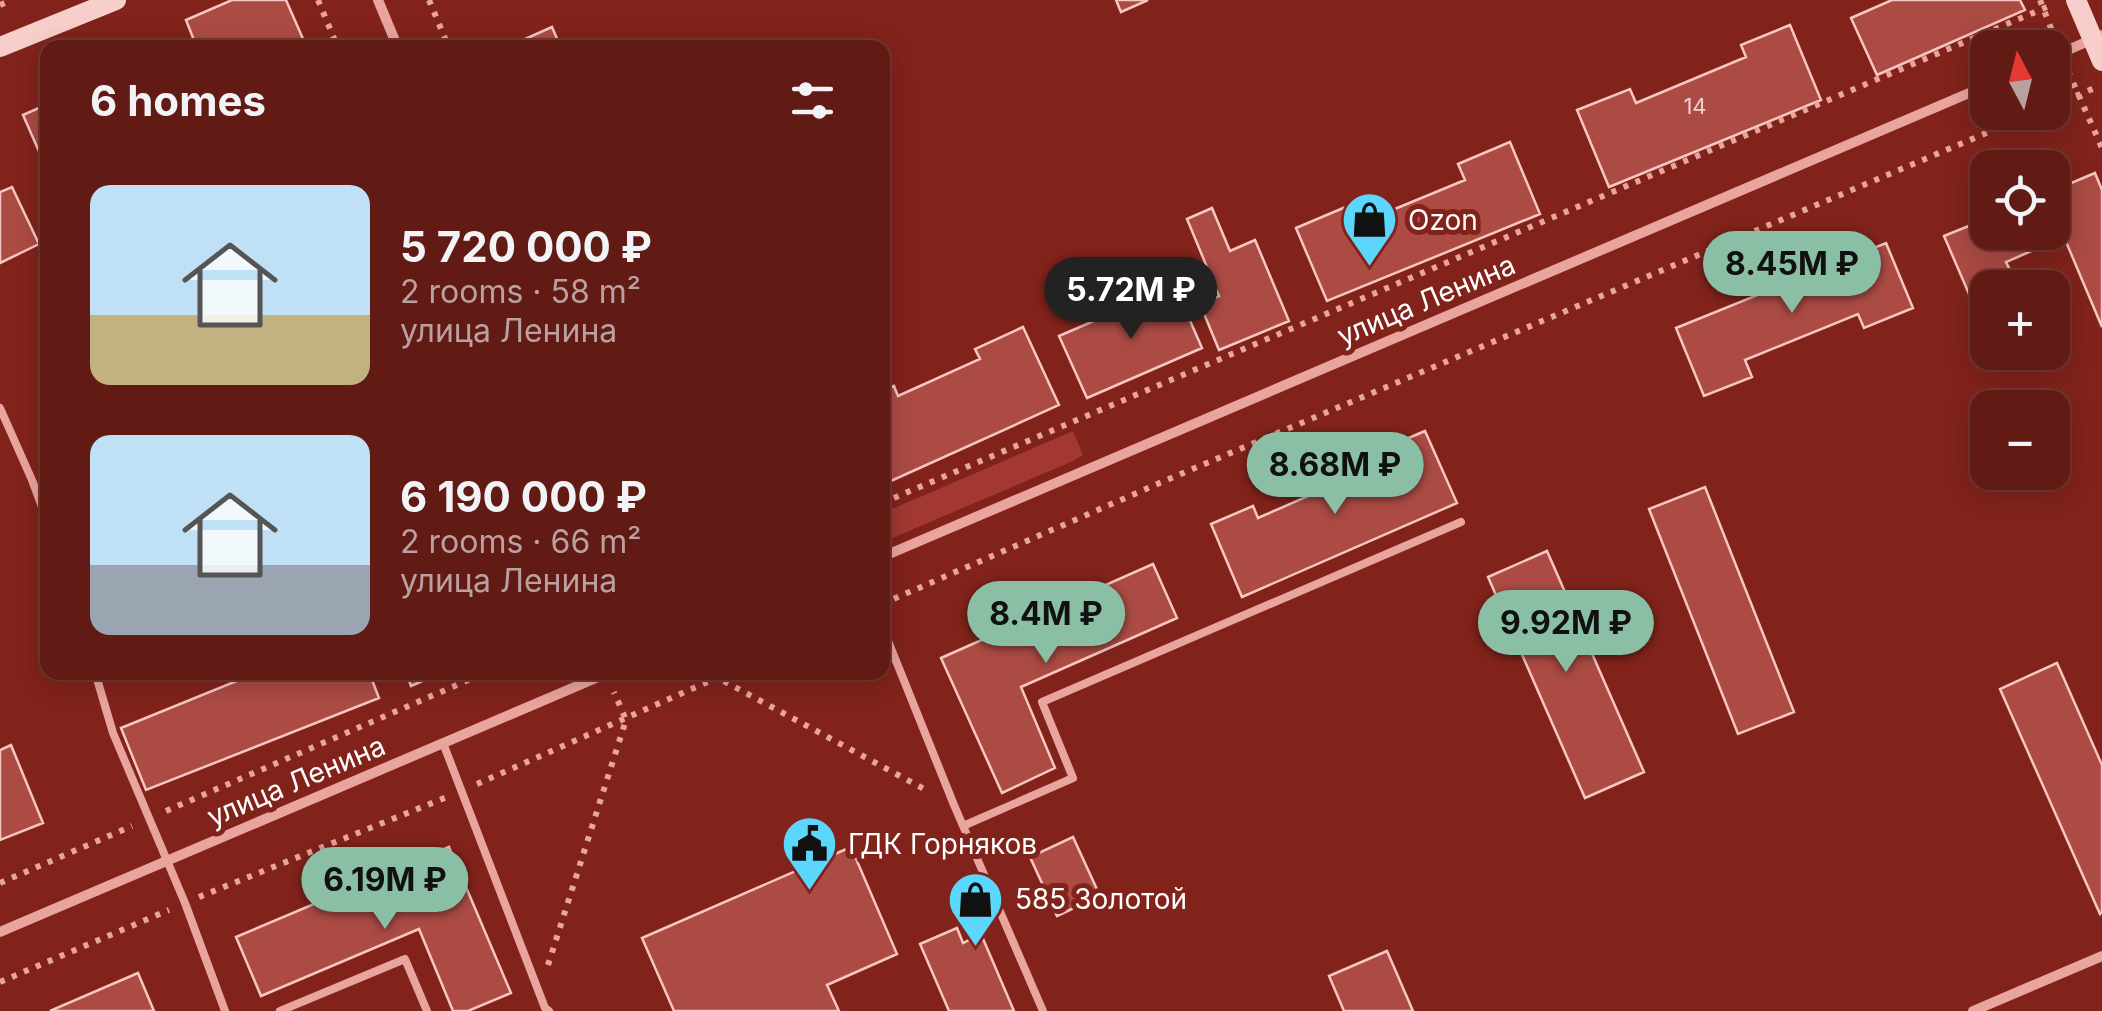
<!DOCTYPE html>
<html lang="en">
<head>
<meta charset="utf-8">
<style>
	body { margin:0; font-family:Inter,sans-serif; background:#6a2722; color:#f1f3f6; height:100vh; display:flex; flex-direction:column; font-size:38px; white-space:nowrap }
	* { box-sizing:border-box; margin:0 }
	p { font-size:32px; color:#baa1a0 }
	.icon { flex:none; width:55px; height:55px; fill:none; stroke:currentColor; stroke-width:2; stroke-linecap:round; stroke-linejoin:round }
	.map { position:relative; flex:1; overflow:hidden }
	.side { position:absolute; left:40px; top:40px; width:850px; height:640px; display:flex; flex-direction:column; background:#611a14; border-radius:20px; box-shadow:0 5px 25px #0003,0 0 0 2px #753834 }
	.side>* { flex:none }
	.needle { width:65px; rotate:353deg }
	.tools { position:absolute; left:1970px; top:30px; display:grid; gap:20px }
	.tools a { display:grid; place-items:center; width:100px; height:100px; border-radius:20px; background:#611a14; box-shadow:0 5px 25px #0003,0 0 0 2px #753834; font-size:50px }
	.price { position:absolute; translate:-50% -85px; padding:0 22px; border-radius:35px; background:#8abfa5; color:#111; font-size:32px; line-height:65px; filter:drop-shadow(0 2px 5px #0008) }
	.price::after { content:''; position:absolute; left:50%; top:60px; width:30px; height:22px; margin-left:-15px; background:inherit; clip-path:polygon(0 0,100% 0,50% 100%) }
	.price.current { background:#222; color:#fff }
	ul { padding:0; list-style:none }
	li { display:flex; align-items:center; gap:30px; height:250px; padding:0 50px }
	li span { display:grid; place-items:center; flex:none; width:280px; height:200px; border-radius:20px; color:#555 }
	li>.icon { margin-inline-start:auto }
	span .icon { width:120px; height:120px; fill:#fffc; stroke-width:1 }
	li b { font-size:42px }
	h2 { display:flex; justify-content:space-between; align-items:center; height:120px; padding:0 50px; font-size:42px }
	.map>svg:first-child { display:block }
</style>
</head>
<body>
<div class="map">
<svg width="2102" height="1011" viewBox="0 0 2102 1011">
	<rect width="100%" height="100%" fill="#81231b"/>
	<path fill="#a23831" d="M 1073,431 L 1083,455 L 1073,461 L 883,542 L 883,513 Z"/>
	<path fill="#ab4b44" stroke="#f8c6c3" stroke-width="2.5" d="M 232,0 L 286,0 L 307,48 L 197,48 L 186,20 Z
		M 1116,0 L 1148,0 L 1121,12 Z
		M 1892,0 L 2020,0 L 2025,10 L 1877,75 L 1851,18 Z
		M 1790,25 L 1821,100 L 1609,187 L 1577,110 L 1630,89 L 1636,103 L 1746,57 L 1741,45 Z
		M 552,27 L 561,48 L 505,48 Z
		M 48,104 L 48,172 L 23,115 Z
		M 1510,142 L 1540,214 L 1327,301 L 1296,228 L 1348,206 L 1356,225 L 1465,180 L 1458,164 Z
		M 2095,173 L 2102,190 L 2102,327 L 2064,237 L 2006,262 L 2013,276 L 1969,294 L 1944,236 L 1988,218 L 1988,232 L 2052,232 L 2052,191 Z
		M 12,187 L 39,244 L 0,263 L 0,192 Z
		M 1212,208 L 1230,251 L 1255,240 L 1289,321 L 1219,350 L 1200,304 L 1219,296 L 1187,219 Z
		M 1886,243 L 1913,308 L 1864,328 L 1858,314 L 1745,360 L 1752,377 L 1704,396 L 1676,328 Z
		M 1175,286 L 1202,348 L 1087,398 L 1059,336 Z
		M 1023,327 L 1059,405 L 882,485 L 882,391 L 894,386 L 898,396 L 980,359 L 975,349 Z
		M 1425,431 L 1457,503 L 1242,597 L 1211,524 L 1253,506 L 1258,518 L 1388,461 L 1383,449 Z
		M 1705,487 L 1794,712 L 1738,734 L 1649,509 Z
		M 1547,551 L 1644,772 L 1585,798 L 1488,577 Z
		M 1153,564 L 1177,618 L 1021,687 L 1055,768 L 1002,793 L 941,658 Z
		M 2057,663 L 2102,765 L 2102,912 L 2100,914 L 2000,689 Z
		M 259,672 L 369,672 L 379,698 L 146,790 L 121,728 Z
		M 406,672 L 443,672 L 411,686 Z
		M 11,745 L 43,823 L 0,840 L 0,750 Z
		M 1073,837 L 1100,896 L 1057,916 L 1030,857 Z
		M 449,847 L 511,993 L 468,1011 L 453,1011 L 419,929 L 261,996 L 236,937 Z
		M 851,847 L 897,954 L 827,985 L 839,1011 L 674,1011 L 642,938 Z
		M 957,928 L 963,943 L 981,934 L 1014,1011 L 949,1011 L 920,944 Z
		M 1387,951 L 1413,1011 L 1344,1011 L 1329,976 Z
		M 138,973 L 154,1011 L 50,1011 Z"/>
	<g fill="none" stroke-linecap="round" stroke-linejoin="round">
		<path stroke="#eaa49e" stroke-width="6" stroke-dasharray="5 8" stroke-linecap="butt" d="M 318,0 L 338,48
			M 429,0 L 449,48
			M 2040,0 L 2054,36
			M 0,5 L 12,0
			M 2068,71 L 2102,148
			M 2052,106 L 2097,87
			M 882,503 L 2054,4
			M 882,604 L 1169,479 L 2036,112
			M 716,672 L 718,678 L 926,790
			M 477,784 L 730,672
			M 166,811 L 487,672
			M 0,883 L 132,826
			M 199,897 L 447,797
			M 548,965 L 626,720 L 614,692
			M 0,982 L 169,910"/>
		<path stroke="#eaa49e" stroke-width="8" d="M 0,408 L 32,480 L 48,523
			M 882,626 L 954,805 L 1043,1011
			M 95,672 L 113,733 L 185,903 L 225,1011
			M 443,743 L 545,1008 L 549,1011
			M 963,826 L 1073,778 L 1042,702 L 1461,522
			M 280,1011 L 405,959 L 427,1011"/>
		<path stroke="#eaa49e" stroke-width="10" d="M 378,0 L 398,48
			M 2052,57 L 2102,35
			M 882,557 L 1988,85
			M 0,932 L 610,672
			M 1973,1011 L 2102,956"/>
		<path stroke="#f7ceca" stroke-width="20" d="M 2076,0 L 2102,61
			M 0,47 L 116,0"/>
	</g>
	<defs>
		<symbol id="shop-pin" viewBox="-11 -11 22 30"><path d="M0 17L-7.5 6A9.5 9.5 0 1 1 7.5 6Z" fill="#5bd6fc" stroke="#81231b"/><path d="M-5-2.5h2.3a2.7 3.5 0 0 1 5.4 0H5L5.5 6h-11ZM-1.5-2.5h3a1.5 2.3 0 0 0-3 0Z" fill="#111"/></symbol>
		<symbol id="civic-pin" viewBox="-11 -11 22 30"><path d="M0 17L-7.5 6A9.5 9.5 0 1 1 7.5 6Z" fill="#5bd6fc" stroke="#81231b"/><path d="M-.6-6.5H3V-4.5H.6V-3L4-1V1h2V6H-6V1h2V-1L-.6-3ZM-1.2 2.5V6h2.4V2.5Z" fill="#111"/></symbol>
	</defs>
	<g fill-rule="evenodd">
		<use href="#shop-pin" x="1338" y="188" width="63" height="86"/>
		<use href="#civic-pin" x="778" y="812" width="63" height="86"/>
		<use href="#shop-pin" x="944" y="868" width="63" height="86"/>
	</g>
	<g text-anchor="middle" dominant-baseline="central" stroke-width="10" stroke-linejoin="round" paint-order="stroke">
		<g font-size="22" fill="#ead2d0">
			<text x="1695" y="106">14</text>
		</g>
		<g font-size="28" fill="#fff" stroke="#81231b" text-anchor="start">
			<text x="1408" y="220">Ozon</text>
			<text x="848" y="844">ГДК Горняков</text>
			<text x="1015" y="899">585 Золотой</text>
		</g>
		<g font-size="28" fill="#fff" stroke="#81231b">
			<text transform="translate(1426 300) rotate(-23)">улица Ленина</text>
			<text transform="translate(296 781) rotate(-23)">улица Ленина</text>
		</g>
	</g>
</svg>
<div class="tools">
<a><svg class="needle" viewBox="-14 -14 28 28"><path d="M0-13l5 13h-10z" fill="#e53935"/><path d="M0 13l5-13h-10z" fill="#baa1a0"/></svg></a>
<a><svg class="icon" aria-label="locate" viewBox="0 0 24 24"><circle cx="12" cy="12" r="6"/><path d="M12 2v4M12 18v4M2 12h4M18 12h4"/></svg></a>
<a>+</a>
<a>−</a>
</div>
<b class="price" style="left:1792px;top:316px">8.45M ₽</b>
<b class="price current" style="left:1131px;top:342px">5.72M ₽</b>
<b class="price" style="left:1335px;top:517px">8.68M ₽</b>
<b class="price" style="left:1046px;top:666px">8.4M ₽</b>
<b class="price" style="left:1566px;top:675px">9.92M ₽</b>
<b class="price" style="left:385px;top:932px">6.19M ₽</b>
<section class="side">
<h2>6 homes<svg class="icon" aria-label="filters" viewBox="0 0 24 24"><path d="M4 7h16M4 17h16"/><circle cx="9" cy="7" r="2"/><circle cx="15" cy="17" r="2"/></svg></h2>
<ul>
<li><span style="background:linear-gradient(#bfe0f5 65%,#c2b280 0)"><svg class="icon" aria-label="home" viewBox="0 0 24 24"><path d="M3 11l9-7 9 7M6 9v11h12V9"/></svg></span><div><b>5 720 000 ₽</b><p>2 rooms · 58 m²</p><p>улица Ленина</p></div></li>
<li><span style="background:linear-gradient(#bfe0f5 65%,#9aa5b1 0)"><svg class="icon" aria-label="home" viewBox="0 0 24 24"><path d="M3 11l9-7 9 7M6 9v11h12V9"/></svg></span><div><b>6 190 000 ₽</b><p>2 rooms · 66 m²</p><p>улица Ленина</p></div></li>
</ul>
</section>
</div>
</body>
</html>
